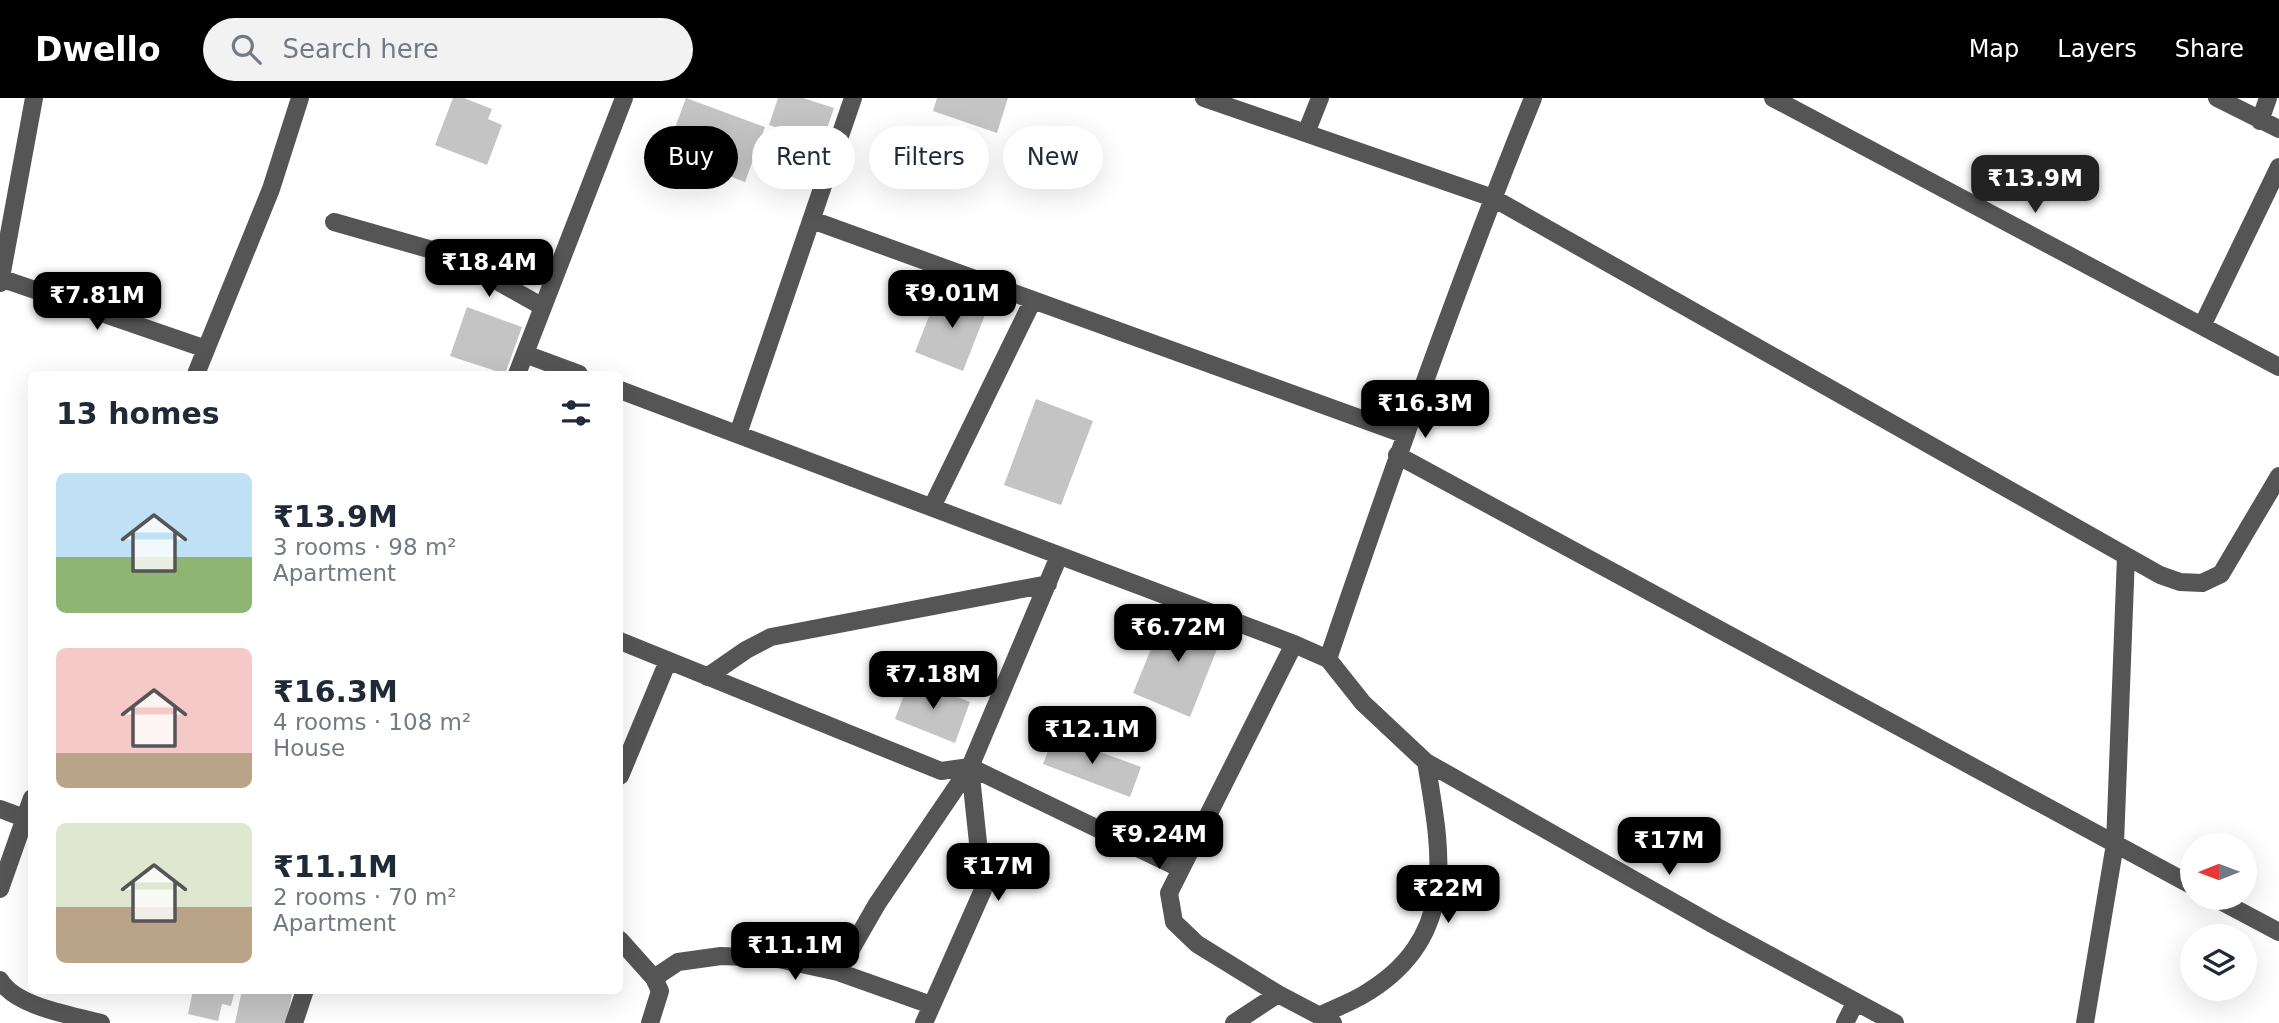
<!DOCTYPE html>
<html lang="en">
<head>
<meta charset="utf-8">
<style>
	body { margin:0; font-family:"DejaVu Sans",sans-serif; background:#f2f2f3; color:#1f2937; height:100vh; display:flex; flex-direction:column; font-size:26px; white-space:nowrap }
	* { box-sizing:border-box; margin:0 }
	p { font-size:23px; color:#747a83 }
	.icon { flex:none; width:38px; height:38px; fill:none; stroke:currentColor; stroke-width:2; stroke-linecap:round; stroke-linejoin:round }
	.map { position:relative; flex:1; overflow:hidden }
	.details { position:absolute; left:28px; top:273px; width:595px; height:623px; display:flex; flex-direction:column; background:#fff; border-radius:10px; box-shadow:0 7px 28px #0002 }
	.details>* { flex:none }
	.hud { position:absolute; left:644px; top:28px; width:665px; height:63px; display:flex; gap:14px }
	.needle { width:46px; rotate:269deg }
	.controls { position:absolute; left:2180px; top:735px; display:grid; gap:14px }
	.controls a { display:grid; place-items:center; width:77px; height:77px; border-radius:50%; background:#fff; box-shadow:0 7px 28px #0002; font-size:35px }
	.price { position:absolute; translate:-50% -60px; padding:0 16px; border-radius:14px; background:#000; color:#fff; font-size:23px; line-height:46px; filter:drop-shadow(0 2px 4px #0008) }
	.price::after { content:''; position:absolute; left:50%; top:42px; width:21px; height:16px; margin-left:-10px; background:inherit; clip-path:polygon(0 0,100% 0,50% 100%) }
	.price.current { background:#222; color:#fff }
	ul { padding:0; list-style:none }
	li { display:flex; align-items:center; gap:21px; height:175px; padding:0 28px }
	li span { display:grid; place-items:center; flex:none; width:196px; height:140px; border-radius:10px; color:#555 }
	li>.icon { margin-inline-start:auto }
	span .icon { width:84px; height:84px; fill:#fffc; stroke-width:1 }
	li b { font-size:30px }
	h2 { display:flex; justify-content:space-between; align-items:center; height:84px; padding:0 28px; font-size:30px }
	.chip { padding:0 24px; border-radius:32px; background:#fff; box-shadow:0 7px 28px #0002; font-size:24px; line-height:63px }
	.chip.current { background:#000; color:#fff }
	header { display:flex; align-items:center; gap:42px; box-sizing:border-box; height:98px; padding:0 35px; background:#000; color:#fff }
	header strong { font-size:33px }
	nav { display:flex; gap:38px; margin-inline-start:auto; font-size:24px }
	.search { width:490px; height:63px; background:#f2f2f3; display:flex; align-items:center; gap:18px; box-sizing:border-box; padding:0 24px; border-radius:38px; color:#747a83; font-size:26px }
	.map>svg:first-child { display:block }
</style>
</head>
<body>
<header>
<strong>Dwello</strong>
<div class="search"><svg class="icon" aria-label="search" viewBox="0 0 24 24"><circle cx="10" cy="10" r="6"/><path d="M15 15l6 6"/></svg>Search here</div>
<nav><a>Map</a><a>Layers</a><a>Share</a></nav>
</header>
<div class="map">
<svg width="2279" height="925" viewBox="0 0 2279 925">
	<rect width="100%" height="100%" fill="#fff"/>
	<path fill="#c4c4c4" d="M 453,0 L 464,0 L 492,11 L 488,21 L 502,27 L 487,67 L 435,47 Z
		M 686,0 L 765,29 L 745,84 L 666,54 Z
		M 778,0 L 803,0 L 834,10 L 822,45 L 769,27 Z
		M 937,0 L 1008,0 L 997,35 L 933,13 Z
		M 940,190 L 988,209 L 963,273 L 915,254 Z
		M 467,209 L 522,229 L 505,276 L 450,258 Z
		M 1036,301 L 1093,323 L 1061,407 L 1004,387 Z
		M 1167,512 L 1223,536 L 1190,619 L 1133,595 Z
		M 910,581 L 970,604 L 955,645 L 895,621 Z
		M 1054,637 L 1141,669 L 1130,699 L 1043,666 Z
		M 193,892 L 235,892 L 231,908 L 222,906 L 218,923 L 188,916 Z
		M 242,892 L 293,892 L 286,925 L 235,925 Z"/>
	<g fill="none" stroke-linecap="round" stroke-linejoin="round">
		<path stroke="#555" stroke-width="18" d="M 1204,0 L 1493,100 L 2160,477 L 2180,484 L 2202,485 L 2221,476 L 2279,378
			M 1533,0 C 1458,185 1392,373 1328,561 L 1363,605 L 1426,664 L 1712,826 L 1895,925
			M 1773,0 L 2279,269
			M 2217,0 L 2279,31
			M 2260,23 L 2268,0
			M 1306,35 L 1320,0
			M 812,122 L 1406,337
			M 334,124 L 453,158 L 543,209
			M 0,180 L 206,251
			M 0,185 L 34,0
			M 2202,228 L 2279,69
			M 525,256 L 579,276
			M 196,276 L 271,91 L 300,0
			M 517,276 L 624,0
			M 620,292 L 1294,546 L 1328,561
			M 738,336 L 853,0
			M 1397,357 L 2193,788
			M 932,409 L 1033,202
			M 620,543 L 941,673 L 970,669 L 1059,458
			M 1294,546 L 1169,795 L 1174,824 L 1197,846 L 1278,896 L 1333,925
			M 707,579 L 746,552 L 771,539 L 1048,486
			M 970,669 L 1181,771
			M 620,678 L 668,563
			M 0,711 L 24,720
			M 0,791 L 32,700
			M 2215,800 L 2279,834
			M 620,842 L 654,880 L 660,893 L 650,925
			M 838,874 L 877,806 L 970,669
			M 654,880 L 678,864 L 721,858 L 774,860 L 838,874 L 931,907
			M 0,882 C 16,909 72,917 101,925
			M 1319,918 C 1333,911 1349,905 1363,897 C 1459,841 1442,757 1426,664
			M 294,925 L 305,892
			M 924,925 L 983,792 L 970,669
			M 1234,925 L 1278,896
			M 1845,925 L 1855,905
			M 2085,925 L 2115,746 L 2126,458"/>
	</g>
</svg>
<div class="controls">
<a><svg class="needle" viewBox="-14 -14 28 28"><path d="M0-13l5 13h-10z" fill="#e53935"/><path d="M0 13l5-13h-10z" fill="#747a83"/></svg></a>
<a><svg class="icon" aria-label="layers" viewBox="0 0 24 24"><path d="M12 4l9 5-9 5-9-5zM3 14l9 5 9-5"/></svg></a>
</div>
<b class="price current" style="left:2035px;top:117px">₹13.9M</b>
<b class="price" style="left:489px;top:201px">₹18.4M</b>
<b class="price" style="left:952px;top:232px">₹9.01M</b>
<b class="price" style="left:97px;top:234px">₹7.81M</b>
<b class="price" style="left:1425px;top:342px">₹16.3M</b>
<b class="price" style="left:1178px;top:566px">₹6.72M</b>
<b class="price" style="left:933px;top:613px">₹7.18M</b>
<b class="price" style="left:1092px;top:668px">₹12.1M</b>
<b class="price" style="left:1159px;top:773px">₹9.24M</b>
<b class="price" style="left:1669px;top:779px">₹17M</b>
<b class="price" style="left:998px;top:805px">₹17M</b>
<b class="price" style="left:1448px;top:827px">₹22M</b>
<b class="price" style="left:795px;top:884px">₹11.1M</b>
<div class="hud">
<a class="chip current">Buy</a>
<a class="chip">Rent</a>
<a class="chip">Filters</a>
<a class="chip">New</a>
</div>
<section class="details">
<h2>13 homes<svg class="icon" aria-label="filters" viewBox="0 0 24 24"><path d="M4 7h16M4 17h16"/><circle cx="9" cy="7" r="2"/><circle cx="15" cy="17" r="2"/></svg></h2>
<ul>
<li><span style="background:linear-gradient(#bfe0f5 60%,#8fb573 0)"><svg class="icon" aria-label="home" viewBox="0 0 24 24"><path d="M3 11l9-7 9 7M6 9v11h12V9"/></svg></span><div><b>₹13.9M</b><p>3 rooms · 98 m²</p><p>Apartment</p></div></li>
<li><span style="background:linear-gradient(#f6c9c9 75%,#b9a48a 0)"><svg class="icon" aria-label="home" viewBox="0 0 24 24"><path d="M3 11l9-7 9 7M6 9v11h12V9"/></svg></span><div><b>₹16.3M</b><p>4 rooms · 108 m²</p><p>House</p></div></li>
<li><span style="background:linear-gradient(#dfe7d0 60%,#b9a48a 0)"><svg class="icon" aria-label="home" viewBox="0 0 24 24"><path d="M3 11l9-7 9 7M6 9v11h12V9"/></svg></span><div><b>₹11.1M</b><p>2 rooms · 70 m²</p><p>Apartment</p></div></li>
</ul>
</section>
</div>
</body>
</html>
